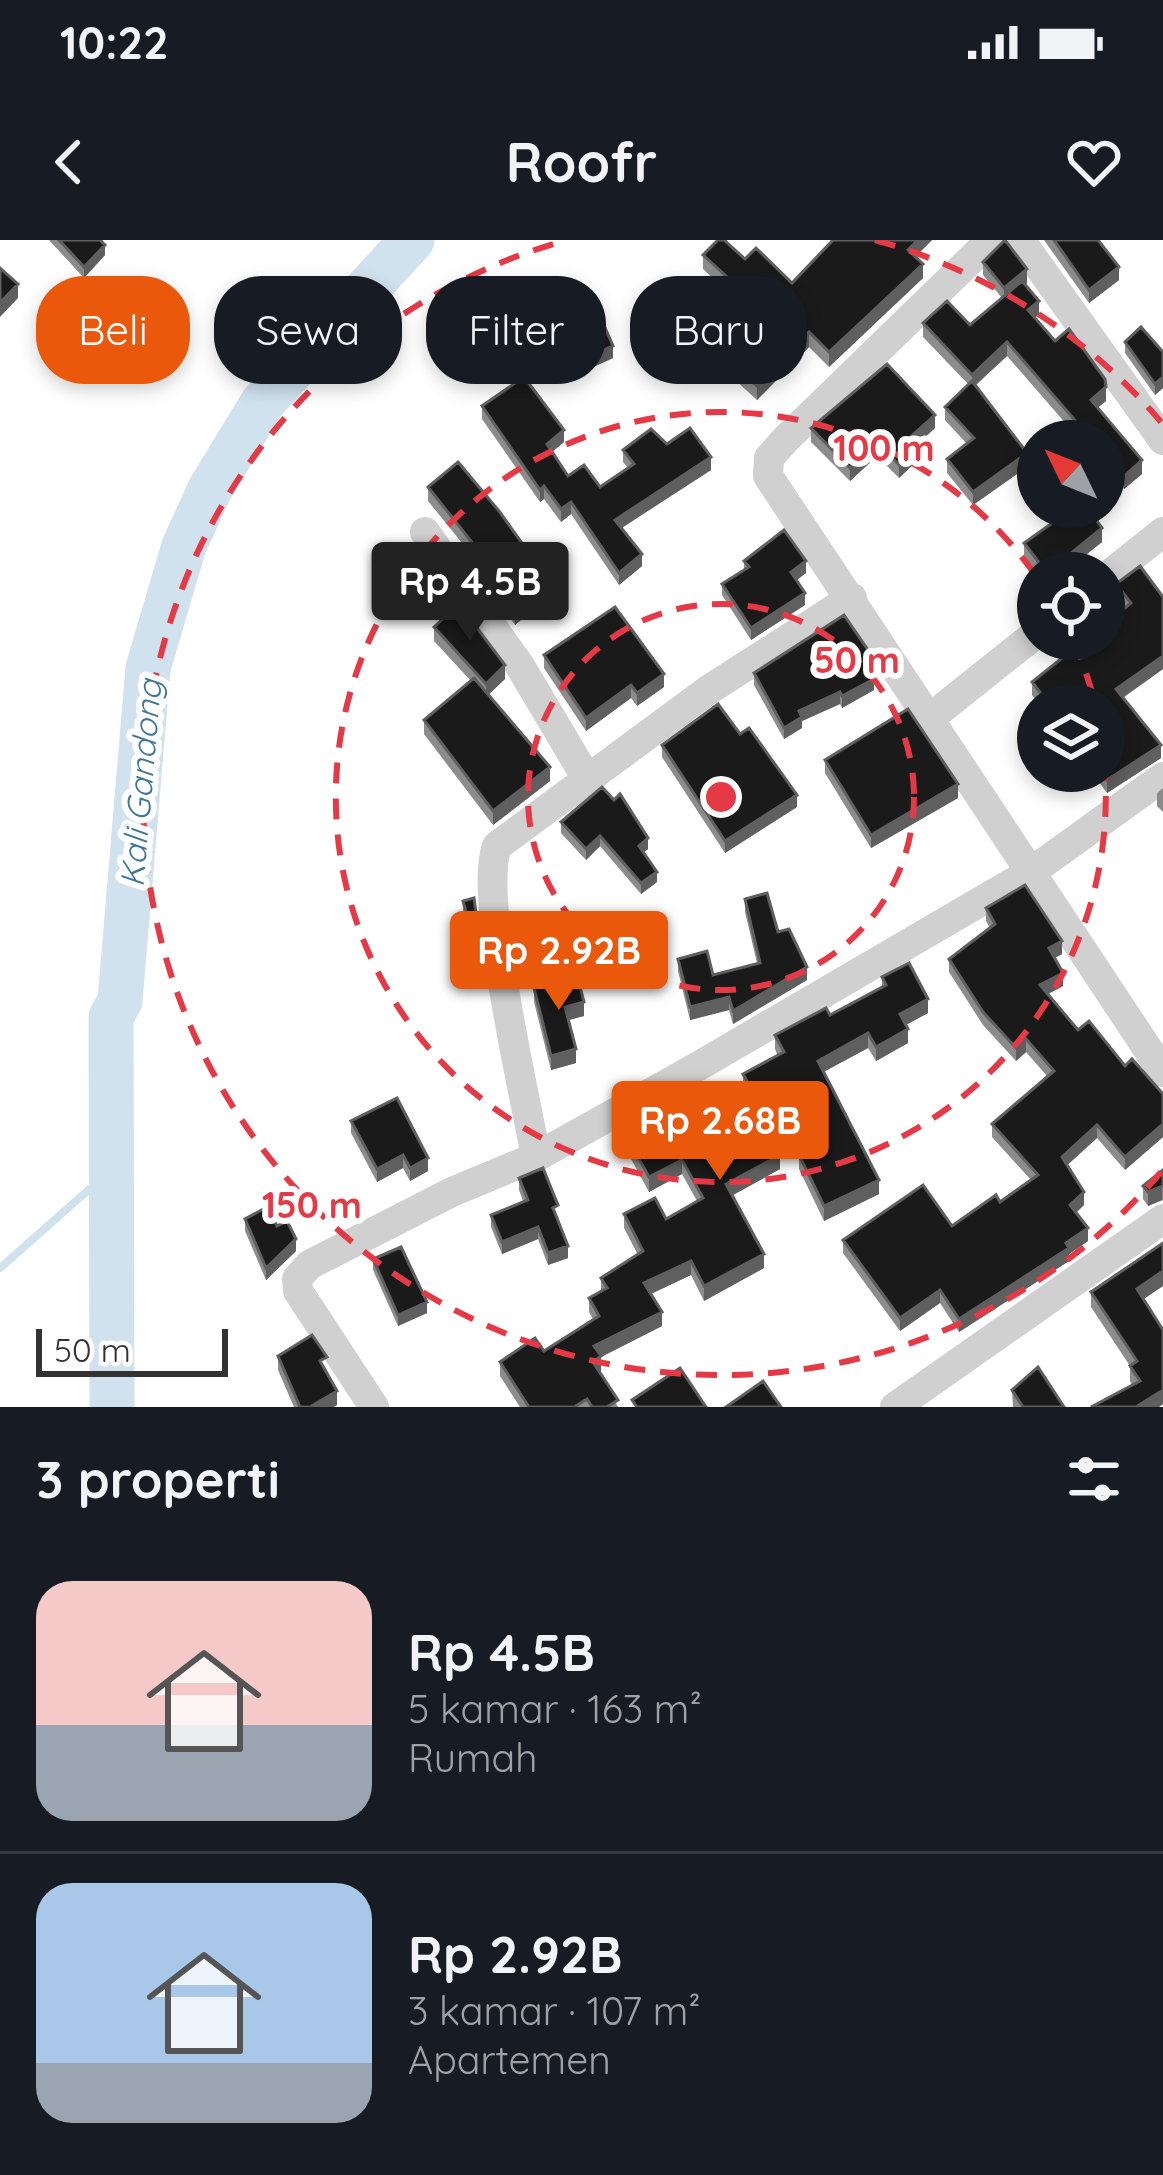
<!DOCTYPE html>
<html lang="id">
<head>
<meta charset="utf-8">
<style>
	body { margin:0; font-family:Quicksand,sans-serif; background:#242831; color:#f1f3f6; height:100vh; display:flex; flex-direction:column; font-size:45px; white-space:nowrap }
	* { box-sizing:border-box; margin:0 }
	p { font-size:39px; color:#9ea1a6 }
	.icon { flex:none; width:66px; height:66px; fill:none; stroke:currentColor; stroke-width:2; stroke-linecap:round; stroke-linejoin:round }
	.map { position:relative; height:1167px; overflow:hidden }
	.sheet { display:flex; flex-direction:column; background:#171b24; flex:1 }
	.sheet>* { flex:none }
	.banner { position:absolute; left:36px; top:36px; width:1092px; height:108px; display:flex; gap:24px }
	.needle { width:78px; rotate:313deg }
	.controls { position:absolute; left:1017px; top:180px; display:grid; gap:24px }
	.controls a { display:grid; place-items:center; width:108px; height:108px; border-radius:50%; background:#171b24; box-shadow:0 6px 18px #0003; font-size:60px }
	.scale { position:absolute; left:36px; bottom:30px; width:192px; box-sizing:border-box; padding-left:12px; border:6px solid #333; border-top:0; font-size:33px; line-height:42px; white-space:nowrap; color:#333; -webkit-text-stroke:9px #fff; paint-order:stroke }
	.price { position:absolute; translate:-50% -102px; padding:0 27px; border-radius:12px; background:#ea580c; color:#fff; font-size:39px; line-height:78px; filter:drop-shadow(0 3px 6px #0008) }
	.price::after { content:''; position:absolute; left:50%; top:72px; width:36px; height:27px; margin-left:-18px; background:inherit; clip-path:polygon(0 0,100% 0,50% 100%) }
	.price.active { background:#222; color:#fff }
	ul { padding:0; list-style:none }
	li { display:flex; align-items:center; gap:36px; height:300px; padding:0 36px }
	li+li { border-top:3px solid #363941 }
	li span { display:grid; place-items:center; flex:none; width:336px; height:240px; border-radius:36px; color:#555 }
	li>.icon { margin-inline-start:auto }
	span .icon { width:144px; height:144px; fill:#fffc; stroke-width:1 }
	li b { font-size:51px }
	h2 { display:flex; justify-content:space-between; align-items:center; height:144px; padding:0 36px; font-size:51px }
	.tag { padding:0 42px; border-radius:48px; background:#171b24; box-shadow:0 6px 18px #0003; font-size:42px; line-height:108px }
	.tag.active { background:#ea580c; color:#fff }
	.status { display:flex; justify-content:space-between; align-items:center; height:84px; padding:0 60px; background:#171b24; direction:ltr }
	.status svg { height:33px; fill:currentColor }
	header { display:flex; justify-content:space-between; align-items:center; height:156px; padding:0 36px; background:#171b24; font-size:54px; font-weight:700 }
	.map>svg:first-child { display:block }
</style>
</head>
<body>
<div class="status"><b>10:22</b><svg viewBox="0 0 49 12"><path d="M0 12V9h3v3zM5 12V6h3v6zM10 12V3h3v9zM15 12V0h3v12zM26 1h20v11H26zM47 4h2v5h-2z"/></svg></div>
<header><svg class="icon" aria-label="back" viewBox="0 0 24 24"><path d="M15 5l-7 7 7 7"/></svg>Roofr<svg class="icon" aria-label="heart" viewBox="0 0 24 24"><path d="M12 20l-8-8c-3-5 5-10 8-4 3-6 11-1 8 4z"/></svg></header>
<div class="map">
<svg width="1163" height="1167" viewBox="0 0 1163 1167">
	<rect width="100%" height="100%" fill="#fff"/>
	<g fill="none" stroke-linecap="round" stroke-linejoin="round">
		<path stroke="#cfe2ee" stroke-width="8" d="M 0,1028 L 111,930"/>
		<path stroke="#cfe2ee" stroke-width="45" d="M 112,1167 L 111,777 L 120,761 L 148,428 L 184,306 L 210,249 L 263,162 L 412,0"/>
		<path stroke="#d0d0d0" stroke-width="30" d="M 991,0 L 785,200 L 769,218 L 768,236 L 1163,832
			M 1020,0 L 1163,200
			M 425,292 L 520,426 L 586,537
			M 1104,339 L 1163,292
			M 930,478 L 1038,392
			M 536,917 C 525,855 478,656 497,606 L 707,451 L 852,358
			M 374,1167 L 298,1051 L 297,1039 L 309,1025 L 452,952 L 536,917 L 697,827 L 1031,632 L 1163,537
			M 895,1167 L 1163,979"/>
	</g>
	<path fill="#8c8c8c" d="M 49,0 L 100,0 L 105,15 L 84,38 Z
		M 830,0 L 932,0 L 915,17 L 923,38 L 829,127 L 809,107 L 757,160 L 734,139 L 734,125 L 745,114 L 703,73 L 703,59 L 719,44 L 703,29 L 703,15 L 745,19 L 792,43 L 832,1 Z
		M 1044,0 L 1098,0 L 1119,40 L 1089,63 Z
		M 983,22 L 1027,43 L 1025,44 L 1039,74 L 1035,78 L 1106,161 L 1097,168 L 1142,234 L 1124,249 L 1104,227 L 1104,201 L 1081,201 L 1007,116 L 975,146 L 1027,227 L 973,265 L 947,233 L 947,219 L 967,204 L 945,180 L 945,167 L 969,145 L 923,97 L 923,83 L 970,85 L 1002,58 L 983,35 Z
		M 547,79 L 613,118 L 580,133 L 572,114 L 525,137 L 564,202 L 552,212 L 568,236 L 600,247 L 628,228 L 623,222 L 623,210 L 667,204 L 711,230 L 622,288 L 642,326 L 619,345 L 571,274 L 561,282 L 544,259 L 540,262 L 482,179 L 482,166 L 521,139 L 500,100 L 500,88 Z
		M 1125,102 L 1163,112 L 1163,148 L 1155,155 L 1125,113 Z
		M 811,188 L 935,188 L 914,207 L 916,222 L 899,238 L 877,216 L 850,241 L 811,202 Z
		M 428,247 L 524,317 L 547,357 L 515,385 L 496,358 L 496,345 L 428,261 Z
		M 1102,302 L 1063,333 L 1038,333 L 1038,335 L 1024,316 L 1024,303 Z
		M 744,321 L 806,333 L 797,340 L 805,365 L 751,400 L 722,355 L 722,344 L 744,330 Z
		M 1116,344 L 1163,357 L 1163,429 L 1123,458 L 1161,518 L 1107,553 L 1091,531 L 1104,531 L 1104,465 L 1040,465 L 1032,455 L 1032,442 L 1125,368 L 1116,357 Z
		M 434,387 L 505,439 L 488,455 L 550,541 L 493,585 L 424,494 L 424,480 L 471,441 L 434,401 Z
		M 544,415 L 664,447 L 637,466 L 631,458 L 586,491 L 544,428 Z
		M 872,428 L 869,429 L 874,450 L 842,468 L 840,464 L 802,481 L 802,488 L 784,499 L 754,445 L 754,433 Z
		M 662,505 L 797,567 L 725,613 L 662,517 Z
		M 825,520 L 958,558 L 871,608 L 825,533 Z
		M 1163,548 L 1163,572 L 1157,566 L 1157,553 Z
		M 561,582 L 648,609 L 644,612 L 657,642 L 641,654 L 600,606 L 586,620 L 561,593 Z
		M 745,659 L 778,692 L 807,740 L 733,784 L 729,770 L 690,780 L 678,731 L 678,719 L 713,735 L 757,723 L 745,672 Z
		M 463,661 L 479,711 L 473,712 L 463,675 Z
		M 986,668 L 1062,714 L 1055,718 L 1063,746 L 1048,754 L 1078,790 L 1163,854 L 1163,897 L 1125,930 L 1097,898 L 1067,925 L 1084,965 L 1076,973 L 1088,1001 L 1069,1014 L 1069,1021 L 959,1092 L 940,1063 L 900,1091 L 843,1013 L 843,1000 L 952,986 L 1000,962 L 1031,940 L 992,897 L 992,884 L 1047,836 L 1026,812 L 1016,821 L 983,785 L 949,732 L 949,719 L 990,688 L 986,681 Z
		M 882,737 L 928,773 L 906,785 L 908,803 L 876,821 L 868,808 L 823,832 L 879,954 L 824,981 L 799,929 L 799,915 L 819,905 L 807,880 L 772,899 L 780,929 L 732,955 L 764,1028 L 704,1061 L 691,1035 L 651,1054 L 662,1086 L 601,1117 L 601,1131 L 599,1132 L 618,1167 L 520,1167 L 500,1136 L 500,1122 L 544,1111 L 593,1079 L 589,1072 L 589,1058 L 601,1051 L 601,1038 L 638,1015 L 624,988 L 624,974 L 666,979 L 697,961 L 682,934 L 649,952 L 624,906 L 624,892 L 653,876 L 652,860 L 695,872 L 743,846 L 743,834 L 778,816 L 775,809 L 775,795 L 830,775 L 882,747 Z
		M 534,748 L 584,776 L 568,780 L 576,823 L 551,830 L 534,762 Z
		M 351,881 L 428,931 L 410,941 L 403,928 L 377,942 L 351,893 Z
		M 1163,930 L 1163,960 L 1148,966 L 1143,959 L 1143,946 Z
		M 519,938 L 558,977 L 568,1018 L 548,1025 L 538,999 L 502,1014 L 491,987 L 491,975 L 523,961 L 519,950 Z
		M 245,979 L 277,986 L 296,1011 L 266,1040 L 245,991 Z
		M 373,1019 L 427,1073 L 398,1086 L 373,1030 Z
		M 1163,1046 L 1144,1059 L 1163,1090 L 1163,1164 L 1159,1167 L 1091,1167 L 1132,1145 L 1130,1141 L 1130,1126 L 1091,1067 L 1091,1052 Z
		M 278,1116 L 327,1131 L 337,1165 L 333,1167 L 294,1167 L 278,1130 Z
		M 1012,1150 L 1064,1167 L 1013,1167 Z"/>
	<path fill="#5f5f5f" d="M 918,0 L 932,0 L 908,24 L 908,10 Z
		M 105,5 L 105,15 L 84,38 L 84,27 Z
		M 923,24 L 923,38 L 829,127 L 829,112 Z
		M 1119,27 L 1119,40 L 1089,63 L 1089,50 Z
		M 1027,29 L 1027,43 L 1004,61 L 1004,48 Z
		M 18,44 L 18,58 L 0,77 L 0,63 Z
		M 1039,61 L 1039,74 L 1028,84 L 1028,70 Z
		M 809,92 L 809,107 L 757,160 L 757,146 Z
		M 572,101 L 572,114 L 521,139 L 521,127 Z
		M 1007,102 L 1007,116 L 972,148 L 972,135 Z
		M 613,106 L 613,118 L 580,133 L 580,120 Z
		M 1163,137 L 1163,148 L 1155,155 L 1155,144 Z
		M 1106,147 L 1106,161 L 1091,173 L 1091,160 Z
		M 935,175 L 935,188 L 907,214 L 907,200 Z
		M 564,190 L 564,202 L 547,216 L 547,204 Z
		M 877,202 L 877,216 L 850,241 L 850,228 Z
		M 916,209 L 916,222 L 899,238 L 899,225 Z
		M 1027,213 L 1027,227 L 973,265 L 973,252 Z
		M 711,217 L 711,230 L 615,292 L 615,280 Z
		M 1142,220 L 1142,234 L 1124,249 L 1124,236 Z
		M 544,246 L 544,259 L 540,262 L 540,250 Z
		M 571,262 L 571,274 L 561,282 L 561,269 Z
		M 1102,288 L 1102,302 L 1063,333 L 1047,333 Z
		M 642,314 L 642,326 L 619,345 L 619,333 Z
		M 806,321 L 806,333 L 791,344 L 791,332 Z
		M 547,343 L 547,357 L 515,385 L 515,371 Z
		M 805,353 L 805,365 L 751,400 L 751,388 Z
		M 1163,416 L 1163,429 L 1116,462 L 1116,449 Z
		M 505,425 L 505,439 L 486,457 L 486,444 Z
		M 664,434 L 664,447 L 637,466 L 637,453 Z
		M 874,439 L 874,450 L 842,468 L 842,456 Z
		M 631,445 L 631,458 L 586,491 L 586,478 Z
		M 840,452 L 840,464 L 802,481 L 802,488 L 784,499 L 784,488 L 799,471 Z
		M 1161,505 L 1161,518 L 1107,553 L 1107,540 Z
		M 550,527 L 550,541 L 493,585 L 493,571 Z
		M 958,544 L 958,558 L 871,608 L 871,595 Z
		M 797,555 L 797,567 L 725,613 L 725,601 Z
		M 600,596 L 600,606 L 586,620 L 586,609 Z
		M 648,598 L 648,609 L 639,616 L 639,606 Z
		M 657,632 L 657,642 L 641,654 L 641,643 Z
		M 479,697 L 479,711 L 473,712 L 473,699 Z
		M 1062,701 L 1062,714 L 1049,721 L 1049,708 Z
		M 807,727 L 807,740 L 733,784 L 733,771 Z
		M 1063,733 L 1063,746 L 1040,758 L 1040,745 Z
		M 729,757 L 729,770 L 690,780 L 690,767 Z
		M 928,759 L 928,773 L 900,788 L 900,774 Z
		M 584,762 L 584,776 L 565,781 L 565,767 Z
		M 908,789 L 908,803 L 876,821 L 876,807 Z
		M 868,793 L 868,808 L 818,835 L 818,821 Z
		M 1026,799 L 1026,812 L 1016,821 L 1016,808 Z
		M 576,809 L 576,823 L 551,830 L 551,816 Z
		M 807,865 L 807,880 L 766,902 L 766,888 Z
		M 1163,884 L 1163,897 L 1125,930 L 1125,917 Z
		M 1097,885 L 1097,898 L 1062,930 L 1062,917 Z
		M 403,915 L 403,928 L 377,942 L 377,929 Z
		M 780,915 L 780,929 L 726,959 L 726,944 Z
		M 428,918 L 428,931 L 410,941 L 410,928 Z
		M 682,920 L 682,934 L 649,952 L 649,937 Z
		M 879,940 L 879,954 L 824,981 L 824,966 Z
		M 1162,946 L 1162,960 L 1148,966 L 1148,952 Z
		M 1084,952 L 1084,965 L 1070,978 L 1070,965 Z
		M 538,987 L 538,999 L 502,1014 L 502,1002 Z
		M 1088,988 L 1088,1001 L 1069,1014 L 1069,1021 L 959,1092 L 959,1079 Z
		M 296,999 L 296,1011 L 266,1040 L 266,1028 Z
		M 568,1006 L 568,1018 L 548,1025 L 548,1013 Z
		M 764,1014 L 764,1028 L 704,1061 L 704,1046 Z
		M 691,1021 L 691,1035 L 644,1057 L 644,1043 Z
		M 1163,1031 L 1163,1046 L 1137,1063 L 1137,1049 Z
		M 940,1050 L 940,1063 L 900,1091 L 900,1078 Z
		M 427,1062 L 427,1073 L 398,1086 L 398,1075 Z
		M 662,1072 L 662,1086 L 601,1117 L 601,1131 L 593,1136 L 594,1106 Z
		M 1163,1150 L 1163,1164 L 1159,1167 L 1136,1167 Z
		M 337,1151 L 337,1165 L 333,1167 L 310,1167 Z"/>
	<path fill="#1a1a1a" stroke="#5f5f5f" stroke-width="3" d="M 59,0 L 100,0 L 105,5 L 84,27 Z
		M 718,0 L 724,0 L 745,19 L 756,8 L 792,43 L 833,0 L 918,0 L 908,10 L 923,24 L 829,112 L 809,92 L 757,146 L 734,125 L 752,107 L 703,59 L 726,36 L 703,15 Z
		M 1005,0 L 1027,29 L 1004,48 L 983,22 Z
		M 1054,0 L 1098,0 L 1119,27 L 1089,50 Z
		M 0,28 L 18,44 L 0,63 Z
		M 1022,41 L 1039,61 L 1028,70 L 1055,101 L 1069,89 L 1105,139 L 1106,147 L 1091,160 L 1142,220 L 1124,236 L 1104,214 L 1104,201 L 1093,201 L 1007,102 L 972,135 L 923,83 L 947,61 L 970,85 Z
		M 592,58 L 613,106 L 580,120 L 572,101 L 521,127 L 500,88 L 539,63 L 547,79 Z
		M 1141,87 L 1163,112 L 1163,137 L 1155,144 L 1125,102 Z
		M 887,124 L 935,175 L 907,200 L 916,209 L 899,225 L 877,202 L 850,228 L 811,188 Z
		M 524,137 L 564,190 L 547,204 L 568,236 L 584,225 L 600,247 L 634,224 L 623,210 L 651,189 L 667,204 L 690,188 L 711,217 L 615,280 L 642,314 L 619,333 L 571,262 L 561,269 L 544,246 L 540,250 L 482,166 Z
		M 972,141 L 1027,213 L 973,252 L 947,219 L 974,198 L 945,167 Z
		M 458,222 L 499,271 L 524,306 L 518,311 L 547,343 L 515,371 L 496,344 L 501,339 L 428,247 Z
		M 1075,267 L 1087,267 L 1102,288 L 1047,333 L 1024,303 Z
		M 784,290 L 806,321 L 791,332 L 805,353 L 751,388 L 722,344 L 749,327 L 744,321 Z
		M 1140,326 L 1163,357 L 1163,416 L 1116,449 L 1161,505 L 1107,540 L 1100,531 L 1104,531 L 1104,465 L 1050,465 L 1032,442 L 1086,399 L 1104,399 L 1104,385 L 1131,363 L 1116,344 Z
		M 459,364 L 505,425 L 486,444 L 434,387 Z
		M 615,367 L 664,434 L 637,453 L 631,445 L 586,478 L 544,415 Z
		M 844,375 L 872,416 L 865,421 L 874,439 L 842,456 L 840,452 L 799,471 L 802,477 L 784,488 L 754,433 Z
		M 474,438 L 550,527 L 493,571 L 424,480 Z
		M 718,464 L 740,494 L 749,488 L 797,555 L 725,601 L 662,505 Z
		M 908,469 L 958,544 L 871,595 L 825,520 Z
		M 602,547 L 614,560 L 620,554 L 648,598 L 639,606 L 657,632 L 641,643 L 600,596 L 586,609 L 561,582 Z
		M 1025,645 L 1062,701 L 1049,708 L 1063,733 L 1040,745 L 1078,790 L 1089,781 L 1125,826 L 1132,819 L 1163,854 L 1163,884 L 1125,917 L 1097,885 L 1062,917 L 1084,952 L 1070,965 L 1088,988 L 1066,1003 L 1069,1008 L 959,1079 L 940,1050 L 900,1078 L 843,1000 L 923,945 L 952,986 L 996,955 L 1000,962 L 1038,935 L 992,884 L 1054,831 L 1026,799 L 1016,808 L 983,772 L 949,719 L 995,684 L 986,668 Z
		M 767,653 L 778,692 L 789,689 L 807,727 L 733,771 L 729,757 L 690,767 L 678,719 L 707,711 L 713,735 L 760,723 L 745,659 Z
		M 474,658 L 479,697 L 473,699 L 463,661 Z
		M 909,723 L 928,759 L 900,774 L 908,789 L 876,807 L 868,793 L 818,821 L 879,940 L 824,966 L 799,915 L 825,902 L 807,865 L 766,888 L 780,915 L 726,944 L 764,1014 L 704,1046 L 691,1021 L 644,1043 L 662,1072 L 594,1106 L 601,1116 L 593,1122 L 618,1160 L 607,1167 L 592,1167 L 587,1159 L 574,1167 L 529,1167 L 500,1122 L 535,1098 L 544,1111 L 599,1076 L 589,1058 L 607,1048 L 601,1038 L 643,1011 L 624,974 L 655,958 L 666,979 L 703,958 L 682,920 L 649,937 L 624,892 L 658,874 L 652,860 L 679,845 L 695,872 L 748,843 L 743,834 L 784,812 L 775,795 L 826,768 L 830,775 L 886,745 L 882,737 Z
		M 577,736 L 584,762 L 565,767 L 576,809 L 551,816 L 534,748 Z
		M 397,858 L 428,918 L 410,928 L 403,915 L 377,929 L 351,881 Z
		M 543,928 L 558,965 L 553,968 L 568,1006 L 548,1013 L 538,987 L 502,1002 L 491,975 L 528,960 L 519,938 Z
		M 1163,930 L 1163,946 L 1148,952 L 1143,946 Z
		M 267,967 L 277,986 L 287,981 L 296,999 L 266,1028 L 245,979 Z
		M 1163,1003 L 1163,1031 L 1137,1049 L 1163,1090 L 1163,1150 L 1136,1167 L 1091,1167 L 1140,1141 L 1130,1126 L 1137,1121 L 1091,1052 Z
		M 401,1007 L 427,1062 L 398,1075 L 373,1019 Z
		M 312,1095 L 327,1117 L 320,1121 L 337,1151 L 310,1167 L 300,1167 L 278,1116 Z
		M 1038,1127 L 1064,1167 L 1023,1167 L 1012,1150 Z
		M 680,1128 L 706,1167 L 637,1167 L 632,1160 Z
		M 763,1141 L 781,1167 L 726,1167 Z"/>
	<g fill="none" stroke="#e63946" stroke-width="6" stroke-dasharray="21 15">
		<circle cx="721" cy="557" r="193"/>
		<path d="M1073 400A385 385 0 0 1 1095 464M1104 520A385 385 0 1 1 1036 336"/>
		<path d="M1161 932A578 578 0 1 1 567 0M875 0A578 578 0 0 1 1161 182"/>
	</g>
	<g text-anchor="middle" dominant-baseline="central" stroke-width="12" stroke-linejoin="round" paint-order="stroke">
		<g font-size="33" font-style="italic" fill="#3f7597" stroke="#fff">
			<text transform="translate(140 543) rotate(-85)">Kali Gandong</text>
		</g>
	</g>
	<circle cx="721" cy="557" r="18" fill="#e63946" stroke="#fff" stroke-width="6"/>
	<g font-size="36" text-anchor="middle" font-weight="bold" fill="#e63946" stroke="#fff" stroke-width="12" stroke-linejoin="round" paint-order="stroke">
		<text x="884" y="221">100 m</text>
		<text x="857" y="433">50 m</text>
		<text x="312" y="978">150 m</text>
	</g>
</svg>
<div class="controls">
<a><svg class="needle" viewBox="-14 -14 28 28"><path d="M0-13l5 13h-10z" fill="#e53935"/><path d="M0 13l5-13h-10z" fill="#9ea1a6"/></svg></a>
<a><svg class="icon" aria-label="locate" viewBox="0 0 24 24"><circle cx="12" cy="12" r="6"/><path d="M12 2v4M12 18v4M2 12h4M18 12h4"/></svg></a>
<a><svg class="icon" aria-label="layers" viewBox="0 0 24 24"><path d="M12 4l9 5-9 5-9-5zM3 14l9 5 9-5"/></svg></a>
</div>
<div class="scale">50 m</div>
<b class="price active" style="left:470px;top:404px">Rp 4.5B</b>
<b class="price" style="left:559px;top:773px">Rp 2.92B</b>
<b class="price" style="left:720px;top:943px">Rp 2.68B</b>
<div class="banner">
<a class="tag active">Beli</a>
<a class="tag">Sewa</a>
<a class="tag">Filter</a>
<a class="tag">Baru</a>
</div>
</div>
<section class="sheet">
<h2>3 properti<svg class="icon" aria-label="filters" viewBox="0 0 24 24"><path d="M4 7h16M4 17h16"/><circle cx="9" cy="7" r="2"/><circle cx="15" cy="17" r="2"/></svg></h2>
<ul>
<li><span style="background:linear-gradient(#f6c9c9 60%,#9aa5b1 0)"><svg class="icon" aria-label="home" viewBox="0 0 24 24"><path d="M3 11l9-7 9 7M6 9v11h12V9"/></svg></span><div><b>Rp 4.5B</b><p>5 kamar · 163 m²</p><p>Rumah</p></div></li>
<li><span style="background:linear-gradient(#a9c7e8 75%,#9aa5b1 0)"><svg class="icon" aria-label="home" viewBox="0 0 24 24"><path d="M3 11l9-7 9 7M6 9v11h12V9"/></svg></span><div><b>Rp 2.92B</b><p>3 kamar · 107 m²</p><p>Apartemen</p></div></li>
</ul>
</section>
</body>
</html>
